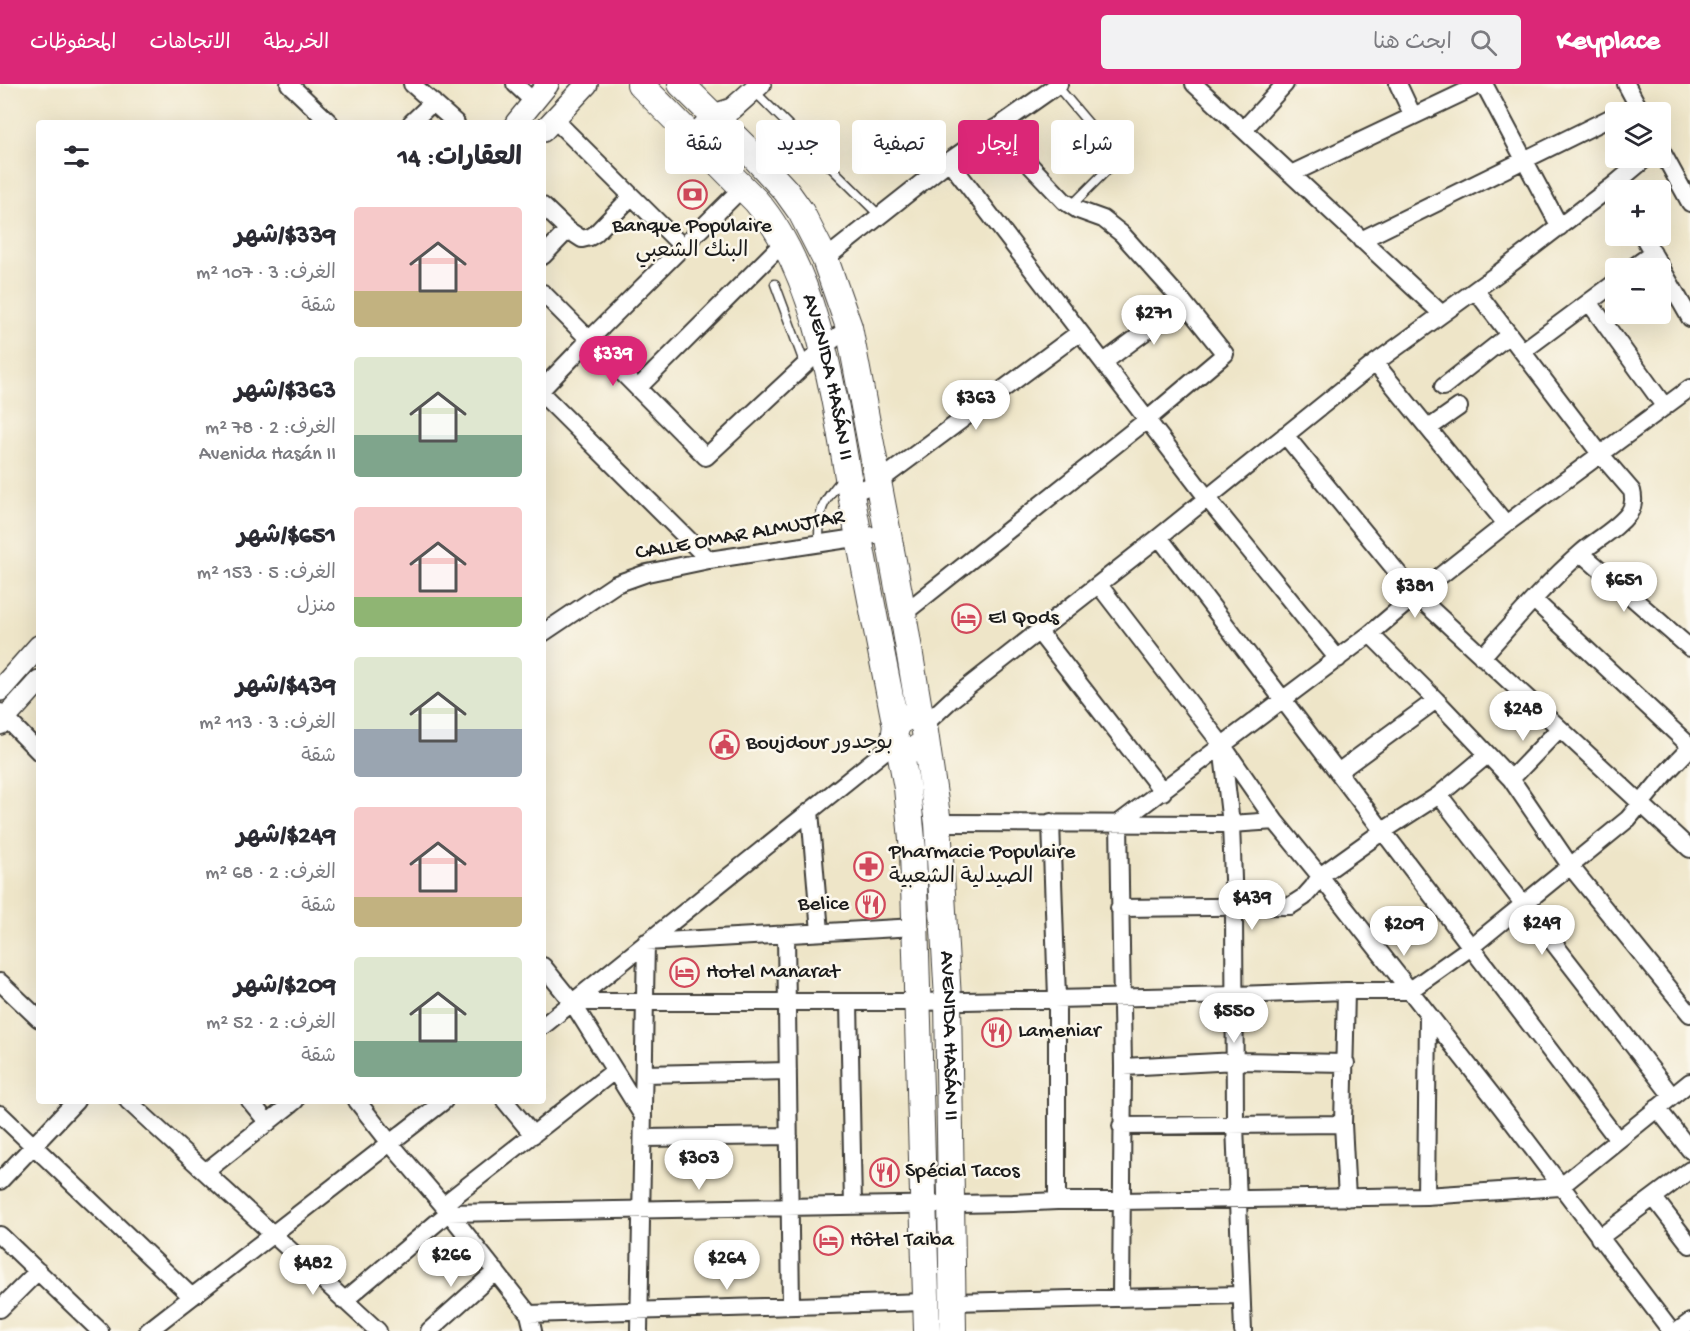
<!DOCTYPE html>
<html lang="ar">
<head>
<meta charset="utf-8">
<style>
	body { margin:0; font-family:"Gochi Hand","Playpen Sans Arabic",sans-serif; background:#f2f2f3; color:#2b2b33; direction:rtl; height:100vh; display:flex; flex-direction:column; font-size:22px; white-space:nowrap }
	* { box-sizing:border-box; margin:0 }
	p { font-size:20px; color:#7c7c81 }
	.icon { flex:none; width:33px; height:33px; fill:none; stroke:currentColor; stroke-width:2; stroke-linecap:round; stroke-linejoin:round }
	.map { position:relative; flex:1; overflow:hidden; direction:ltr }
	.panel { position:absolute; left:36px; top:36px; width:510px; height:984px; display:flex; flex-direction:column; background:#fff; border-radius:6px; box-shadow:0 6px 24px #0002; direction:rtl }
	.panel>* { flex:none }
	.hud { position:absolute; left:564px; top:36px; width:570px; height:54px; direction:rtl; display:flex; gap:12px }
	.buttons { position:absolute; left:1605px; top:18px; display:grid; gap:12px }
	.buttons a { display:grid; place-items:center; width:66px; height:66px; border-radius:6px; background:#fff; box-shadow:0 6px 24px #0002; font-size:30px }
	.price { position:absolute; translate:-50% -51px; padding:0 14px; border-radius:21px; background:#fff; color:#222; font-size:20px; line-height:39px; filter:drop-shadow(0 2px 3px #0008) }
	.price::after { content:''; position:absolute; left:50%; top:36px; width:18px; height:14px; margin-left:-9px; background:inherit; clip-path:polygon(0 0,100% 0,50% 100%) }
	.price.current { background:#db2777; color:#fff }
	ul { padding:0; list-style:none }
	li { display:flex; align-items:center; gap:18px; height:150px; padding:0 24px }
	li span { display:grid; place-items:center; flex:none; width:168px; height:120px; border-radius:6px; color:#555 }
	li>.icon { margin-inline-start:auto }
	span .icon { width:72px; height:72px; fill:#fffc; stroke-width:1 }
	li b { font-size:26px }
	h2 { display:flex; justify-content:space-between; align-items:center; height:72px; padding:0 24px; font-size:26px }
	.tag { padding:0 21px; border-radius:6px; background:#fff; box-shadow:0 6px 24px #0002; font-size:21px; line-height:54px }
	.tag.current { background:#db2777; color:#fff }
	header { display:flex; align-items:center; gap:36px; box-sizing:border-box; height:84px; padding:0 30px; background:#db2777; color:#fff }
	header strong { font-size:28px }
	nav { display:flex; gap:33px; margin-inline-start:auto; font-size:21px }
	.search { width:420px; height:54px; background:#f2f2f3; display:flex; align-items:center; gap:15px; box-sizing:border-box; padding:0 21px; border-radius:6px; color:#7c7c81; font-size:22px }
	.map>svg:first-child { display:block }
</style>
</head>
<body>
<header>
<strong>Keyplace</strong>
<div class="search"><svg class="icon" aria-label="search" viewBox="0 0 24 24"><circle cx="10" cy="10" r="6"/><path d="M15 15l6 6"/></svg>ابحث هنا</div>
<nav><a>الخريطة</a><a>الاتجاهات</a><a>المحفوظات</a></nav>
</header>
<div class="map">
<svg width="1690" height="1247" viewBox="0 0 1690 1247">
	<rect width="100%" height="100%" fill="#fbf7ec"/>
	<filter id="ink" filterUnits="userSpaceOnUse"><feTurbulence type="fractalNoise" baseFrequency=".0167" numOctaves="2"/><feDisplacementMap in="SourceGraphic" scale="12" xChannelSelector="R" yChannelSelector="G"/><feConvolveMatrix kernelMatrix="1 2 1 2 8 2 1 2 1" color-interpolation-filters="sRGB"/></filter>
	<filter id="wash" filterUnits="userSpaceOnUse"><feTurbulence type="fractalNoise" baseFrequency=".008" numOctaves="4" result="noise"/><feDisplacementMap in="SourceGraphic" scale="24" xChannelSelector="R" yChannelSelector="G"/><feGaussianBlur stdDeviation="1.35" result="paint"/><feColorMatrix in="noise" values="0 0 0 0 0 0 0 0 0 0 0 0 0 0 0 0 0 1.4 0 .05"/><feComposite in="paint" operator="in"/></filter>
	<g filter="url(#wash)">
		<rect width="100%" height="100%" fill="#eee5c8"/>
	</g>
	<g filter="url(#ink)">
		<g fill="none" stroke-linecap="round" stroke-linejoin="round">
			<defs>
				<path id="service" d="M 1057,2 L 1117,73 L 1116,77 L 1071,122
					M 754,7 L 879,131
					M 775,200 L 805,281
					M 819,460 C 819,425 820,421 843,394"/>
				<path id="minor" d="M 289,0 L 330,39
					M 412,0 L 456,39
					M 515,0 L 534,18
					M 1194,0 L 1442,230
					M 1398,0 L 1413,32
					M 1484,0 L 1560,143
					M 1626,0 L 1641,28
					M 554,35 L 683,163
					M 411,39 L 433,18
					M 1244,45 L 1285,0
					M 1660,64 L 1690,119
					M 949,77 L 1207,414 L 1338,575
					M 1291,90 L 1481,0
					M 543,122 L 568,146 L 582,155 L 590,153 L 595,150 L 631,113
					M 1643,152 L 1690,234
					M 1361,156 L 1616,31
					M 543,172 L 568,146
					M 825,175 L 949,77 L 1059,0
					M 1632,184 L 1653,169
					M 1476,207 L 1601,371 L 1632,407 C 1634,415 1634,422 1629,429 C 1617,445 1597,455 1582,468 C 1546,499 1514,537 1482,573
					M 543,209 L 706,373 L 823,264 L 849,243
					M 1589,218 L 1665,323
					M 1523,267 L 1616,198
					M 1104,278 L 1184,219
					M 1375,279 L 1506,440
					M 1443,303 L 1509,251
					M 543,304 L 590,255 L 743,103
					M 638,304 L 784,158
					M 543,311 L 709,476
					M 1429,344 L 1459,323
					M 1285,351 L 1416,511 L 1690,765
					M 851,410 L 878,398 L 1080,248
					M 1159,453 L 1618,1056
					M 1581,469 L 1690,564
					M 1099,501 L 1222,661 L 1231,740 L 1234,823 L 1235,1041 L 1243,1247
					M 1534,516 L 1690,662
					M 903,530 L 1148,335 L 1225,270 L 1184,219 L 1122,150 L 1103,135 L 1078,126 L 1064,117 L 995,44
					M 1039,548 L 1163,708
					M 543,549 L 616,500 L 647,489 L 709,476 L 888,449
					M 1370,550 L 1436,616 L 1511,695 L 1571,783 L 1690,930
					M 0,628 L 39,668
					M 924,641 L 951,616 L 1159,453 L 1375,279 L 1500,188 L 1615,100 L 1646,74
					M 1223,662 L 1275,737 L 1320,792 L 1502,1024 L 1671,1247
					M 1338,688 L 1436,616
					M 1511,695 L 1559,645
					M 1439,711 L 1672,1012
					M 810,727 L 820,848
					M 1051,738 L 1057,914 L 1057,1117
					M 938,739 L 1231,740 L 1275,737
					M 1119,739 L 1370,550 L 1416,511 L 1506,440 L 1690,304
					M 1119,739 L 1123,983 L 1121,1213
					M 1119,824 L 1290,822 L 1304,813 L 1313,803 L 1320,792 L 1383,747 L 1439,711 L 1487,671
					M 786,850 L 791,1222
					M 543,882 L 572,918 L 643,1032
					M 0,898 L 39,935
					M 1346,907 L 1343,1040 L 1347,1114
					M 572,918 L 917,918 L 1236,911 L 1346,907 L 1409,907 L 1471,863 L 1628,735 L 1667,688 L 1690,664
					M 849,918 L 853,1122
					M 543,942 L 896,658
					M 1123,983 L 1236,977 L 1346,979
					M 644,990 L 788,987
					M 128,1017 L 378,1247
					M 250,1017 L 268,1039
					M 357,1017 L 390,1059 L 443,1121 L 529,1230 L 533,1247
					M 505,1017 L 533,1051
					M 1657,1024 L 1690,1066
					M 0,1030 L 192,1213
					M 1121,1042 L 1343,1040
					M 643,1054 L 789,1052
					M 205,1088 L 295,1017
					M 0,1097 L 76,1017
					M 1426,1112 L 1428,930
					M 1654,1114 L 1690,1161
					M 443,1121 L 614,987
					M 0,1151 L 100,1247
					M 1599,1154 L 1690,1086
					M 344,1217 L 448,1129 L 1013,1119 L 1057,1117 L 1120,1117 L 1426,1112 L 1560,1103 L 1690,998
					M 952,1218 L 1241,1211
					M 0,1225 L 38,1187
					M 529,1230 L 925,1218
					M 148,1247 L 444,1017
					M 429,1247 L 496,1187
					M 639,1247 L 646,858 L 916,843
					M 1678,1247 L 1690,1238"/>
				<path id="tertiary" d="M 516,39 L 548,0
					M 543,47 L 587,0
					M 693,53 L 714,31 L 732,25 L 760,0
					M 0,606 L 39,562
					M 0,640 L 39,597"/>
				<g id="primary">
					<path id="s1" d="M 640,0 L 756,117 C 820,192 835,321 852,416 C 866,492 881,567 896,643"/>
					<path d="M 681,0 L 747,65 L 786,107 L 801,128 L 825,175 L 849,243 L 903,530 L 921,637"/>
					<path id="s2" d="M 925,656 C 922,662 917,666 910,666 C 879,665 901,613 924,641 L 938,739 L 948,916 L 953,1247"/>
					<path d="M 899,661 L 907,704 L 913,766 L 927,1247"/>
				</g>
			</defs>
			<use href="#service" stroke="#3c3a36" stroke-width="11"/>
			<use href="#minor" stroke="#3c3a36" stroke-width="20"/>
			<use href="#tertiary" stroke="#3c3a36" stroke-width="24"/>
			<use href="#primary" stroke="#3c3a36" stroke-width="28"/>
			<use href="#service" stroke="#fff" stroke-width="8"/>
			<use href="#minor" stroke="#fff" stroke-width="16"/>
			<use href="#tertiary" stroke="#fff" stroke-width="21"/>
			<use href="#primary" stroke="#fff" stroke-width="26"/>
		</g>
	</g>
	<defs>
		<symbol id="bank-ring" viewBox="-11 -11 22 22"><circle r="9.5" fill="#fbf7ec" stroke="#d1495b" stroke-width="1.5"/><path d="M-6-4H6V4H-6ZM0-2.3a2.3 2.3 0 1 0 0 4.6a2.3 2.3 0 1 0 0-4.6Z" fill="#d1495b"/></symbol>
		<symbol id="hotel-ring" viewBox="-11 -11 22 22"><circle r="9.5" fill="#fbf7ec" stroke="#d1495b" stroke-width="1.5"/><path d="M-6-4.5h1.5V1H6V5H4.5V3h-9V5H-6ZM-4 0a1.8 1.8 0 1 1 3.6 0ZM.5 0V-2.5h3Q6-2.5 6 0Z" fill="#d1495b"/></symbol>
		<symbol id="civic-ring" viewBox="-11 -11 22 22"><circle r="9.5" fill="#fbf7ec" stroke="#d1495b" stroke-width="1.5"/><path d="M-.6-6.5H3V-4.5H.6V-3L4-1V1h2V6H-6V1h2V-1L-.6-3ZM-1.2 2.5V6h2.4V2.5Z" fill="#d1495b"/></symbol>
		<symbol id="pharmacy-ring" viewBox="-11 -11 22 22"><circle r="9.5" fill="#fbf7ec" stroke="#d1495b" stroke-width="1.5"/><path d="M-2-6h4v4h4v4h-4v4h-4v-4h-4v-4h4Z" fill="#d1495b"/></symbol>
		<symbol id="restaurant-ring" viewBox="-11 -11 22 22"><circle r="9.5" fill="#fbf7ec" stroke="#d1495b" stroke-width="1.5"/><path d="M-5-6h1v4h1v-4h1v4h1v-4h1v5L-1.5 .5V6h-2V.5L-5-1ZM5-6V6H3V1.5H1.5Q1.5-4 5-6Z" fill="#d1495b"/></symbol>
	</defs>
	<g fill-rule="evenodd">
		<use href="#bank-ring" x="676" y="94" width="33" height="33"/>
		<use href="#hotel-ring" x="950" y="518" width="33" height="33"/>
		<use href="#civic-ring" x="708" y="644" width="33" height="33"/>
		<use href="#pharmacy-ring" x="852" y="766" width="33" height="33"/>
		<use href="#restaurant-ring" x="854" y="804" width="33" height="33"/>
		<use href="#hotel-ring" x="668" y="872" width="33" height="33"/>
		<use href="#restaurant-ring" x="980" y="932" width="33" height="33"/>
		<use href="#restaurant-ring" x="868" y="1072" width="33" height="33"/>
		<use href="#hotel-ring" x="812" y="1140" width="33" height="33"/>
	</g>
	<g text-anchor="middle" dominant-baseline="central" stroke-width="5" stroke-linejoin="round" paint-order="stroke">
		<g font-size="22" fill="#1c1c1c" stroke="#fbf7ec" text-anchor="start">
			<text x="692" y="143" text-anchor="middle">Banque Populaire<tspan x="692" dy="25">البنك الشعبي</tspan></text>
			<text x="988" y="535">El Qods</text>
			<text x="746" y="660">Boujdour بوجدور</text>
			<text x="889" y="769">Pharmacie Populaire<tspan x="889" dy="25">الصيدلية الشعبية</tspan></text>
			<text x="849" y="821" text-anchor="end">Belice</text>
			<text x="706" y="889">Hotel Manarat</text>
			<text x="1018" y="948">Lameniar</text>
			<text x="905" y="1088">Spécial Tacos</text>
			<text x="850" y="1157">Hôtel Taiba</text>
		</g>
		<g font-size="22" fill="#1c1c1c" stroke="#fbf7ec">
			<text stroke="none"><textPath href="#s1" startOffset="357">AVENIDA HASÁN II</textPath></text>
			<text transform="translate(740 452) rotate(-10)">CALLE OMAR ALMUJTAR</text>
			<text stroke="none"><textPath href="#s2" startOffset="398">AVENIDA HASÁN II</textPath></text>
		</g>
	</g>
</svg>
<div class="buttons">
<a><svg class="icon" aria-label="layers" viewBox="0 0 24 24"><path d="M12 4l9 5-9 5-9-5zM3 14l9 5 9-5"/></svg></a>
<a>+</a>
<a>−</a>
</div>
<b class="price" style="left:1154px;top:262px">$271</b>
<b class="price current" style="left:613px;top:303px">$339</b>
<b class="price" style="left:976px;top:347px">$363</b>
<b class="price" style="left:1624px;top:529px">$651</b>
<b class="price" style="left:1415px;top:535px">$381</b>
<b class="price" style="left:1523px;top:658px">$248</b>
<b class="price" style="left:1252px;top:847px">$439</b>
<b class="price" style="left:1542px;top:872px">$249</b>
<b class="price" style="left:1404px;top:873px">$209</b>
<b class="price" style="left:1234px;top:960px">$550</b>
<b class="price" style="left:699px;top:1107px">$303</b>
<b class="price" style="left:451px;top:1204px">$266</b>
<b class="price" style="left:727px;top:1207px">$264</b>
<b class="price" style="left:313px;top:1212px">$482</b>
<div class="hud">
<a class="tag">شراء</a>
<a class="tag current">إيجار</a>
<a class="tag">تصفية</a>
<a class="tag">جديد</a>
<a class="tag">شقة</a>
</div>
<section class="panel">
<h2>العقارات: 14<svg class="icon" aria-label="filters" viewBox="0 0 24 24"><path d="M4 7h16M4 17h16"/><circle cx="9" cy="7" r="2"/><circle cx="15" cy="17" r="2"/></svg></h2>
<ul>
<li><span style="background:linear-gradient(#f6c9c9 70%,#c2b280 0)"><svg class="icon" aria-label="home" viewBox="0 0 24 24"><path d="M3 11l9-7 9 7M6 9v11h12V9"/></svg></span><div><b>$339/شهر</b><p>الغرف: 3 · 107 m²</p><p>شقة</p></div></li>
<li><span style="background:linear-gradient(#dfe7d0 65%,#7fa58c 0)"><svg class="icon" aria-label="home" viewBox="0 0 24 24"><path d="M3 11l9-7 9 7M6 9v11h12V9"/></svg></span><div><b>$363/شهر</b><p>الغرف: 2 · 78 m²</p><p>Avenida Hasán II</p></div></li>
<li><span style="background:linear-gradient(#f6c9c9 75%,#8fb573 0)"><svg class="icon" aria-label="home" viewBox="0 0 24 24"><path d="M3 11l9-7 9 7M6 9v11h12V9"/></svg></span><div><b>$651/شهر</b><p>الغرف: 5 · 153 m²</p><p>منزل</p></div></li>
<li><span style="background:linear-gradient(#dfe7d0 60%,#9aa5b1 0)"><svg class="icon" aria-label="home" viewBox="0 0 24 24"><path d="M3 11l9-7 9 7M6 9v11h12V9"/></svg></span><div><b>$439/شهر</b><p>الغرف: 3 · 113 m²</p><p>شقة</p></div></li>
<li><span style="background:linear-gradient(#f6c9c9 75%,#c2b280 0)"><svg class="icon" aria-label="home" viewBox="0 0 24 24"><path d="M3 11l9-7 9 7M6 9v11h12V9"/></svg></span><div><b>$249/شهر</b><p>الغرف: 2 · 68 m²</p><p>شقة</p></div></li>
<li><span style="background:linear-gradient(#dfe7d0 70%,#7fa58c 0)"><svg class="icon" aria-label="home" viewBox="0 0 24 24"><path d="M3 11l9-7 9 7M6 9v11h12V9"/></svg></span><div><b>$209/شهر</b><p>الغرف: 2 · 52 m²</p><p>شقة</p></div></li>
</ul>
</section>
</div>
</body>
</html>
